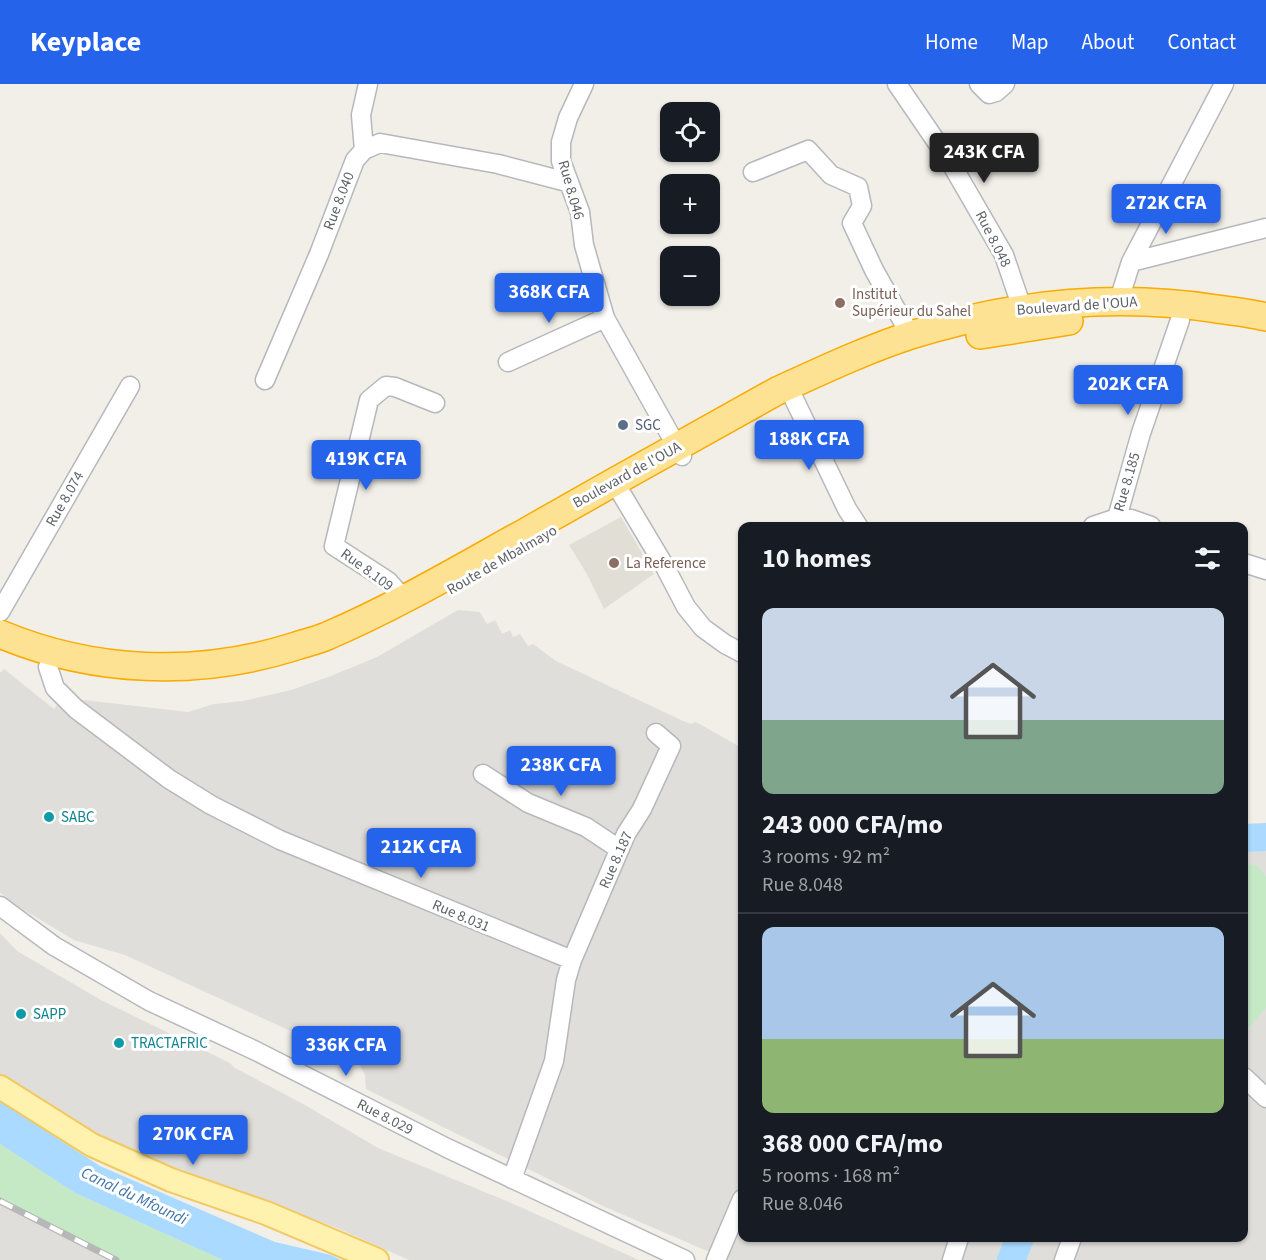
<!DOCTYPE html>
<html lang="en">
<head>
<meta charset="utf-8">
<style>
	body { margin:0; font-family:"Source Sans 3",sans-serif; background:#20242c; color:#f1f3f6; height:100vh; display:flex; flex-direction:column; font-size:22px; white-space:nowrap }
	* { box-sizing:border-box; margin:0 }
	p { font-size:20px; color:#9ea1a6 }
	.icon { flex:none; width:33px; height:33px; fill:none; stroke:currentColor; stroke-width:2; stroke-linecap:round; stroke-linejoin:round }
	.map { position:relative; flex:1; overflow:hidden }
	.sheet { position:absolute; left:738px; top:438px; width:510px; height:720px; display:flex; flex-direction:column; background:#171b24; border-radius:12px; box-shadow:0 2px 4px #0004 }
	.sheet>* { flex:none }
	.fabs { position:absolute; left:660px; top:18px; display:grid; gap:12px }
	.fabs a { display:grid; place-items:center; width:60px; height:60px; border-radius:12px; background:#171b24; box-shadow:0 2px 4px #0004; font-size:30px }
	.price { position:absolute; translate:-50% -51px; padding:0 14px; border-radius:6px; background:#2563eb; color:#fff; font-size:20px; line-height:39px; filter:drop-shadow(0 2px 3px #0008) }
	.price::after { content:''; position:absolute; left:50%; top:36px; width:18px; height:14px; margin-left:-9px; background:inherit; clip-path:polygon(0 0,100% 0,50% 100%) }
	.price.selected { background:#222; color:#fff }
	ul { padding:0; list-style:none }
	li { display:grid; align-content:center; gap:12px; height:318px; padding:0 24px }
	li+li { border-top:2px solid #363941 }
	li span { display:grid; place-items:center; height:186px; border-radius:12px; color:#555 }
	li>.icon { margin-inline-start:auto }
	span .icon { width:108px; height:108px; fill:#fffc; stroke-width:1 }
	li b { font-size:26px }
	h2 { display:flex; justify-content:space-between; align-items:center; height:72px; padding:0 24px; font-size:26px }
	header { display:flex; align-items:center; gap:36px; box-sizing:border-box; height:84px; padding:0 30px; background:#2563eb; color:#fff }
	header strong { font-size:28px }
	nav { display:flex; gap:33px; margin-inline-start:auto; font-size:21px }
	.map>svg:first-child { display:block }
</style>
</head>
<body>
<header>
<strong>Keyplace</strong>
<nav><a>Home</a><a>Map</a><a>About</a><a>Contact</a></nav>
</header>
<div class="map">
<svg width="1266" height="1176" viewBox="0 0 1266 1176">
	<rect width="100%" height="100%" fill="#f1efe8"/>
	<path fill="#e0deda" d="M 458,526 L 480,528 L 487,540 L 495,536 L 502,550 L 510,546 L 513,553 L 520,550 L 528,562 L 533,560 L 556,577 L 681,636 L 691,640 L 696,638 L 742,664 L 742,1154 L 1244,1154 L 1244,754 L 1266,753 L 1266,1176 L 728,1176 L 603,1122 L 366,1005 L 365,991 L 358,978 L 125,871 L 74,856 L 19,823 L 0,809 L 0,589 L 4,585 L 54,625 L 67,608 L 75,615 L 188,628 L 214,620 L 243,617 L 291,606 L 331,592 L 377,573 Z
		M 0,849 L 17,867 L 101,916 L 230,979 L 235,984 L 305,1021 L 378,1064 L 509,1118 L 639,1176 L 409,1176 L 337,1144 L 113,1063 L 0,991 Z
		M 0,1117 L 116,1176 L 0,1176 Z"/>
	<path fill="#e1ded6" d="M 621,433 L 654,490 L 604,525 L 587,490 L 569,461 Z"/>
	<path fill="#c5e8c5" d="M 1244,780 L 1257,781 L 1266,793 L 1266,924 L 1244,949 Z
		M 0,1060 L 75,1109 L 223,1176 L 116,1176 L 0,1117 Z"/>
	<path fill="#aadaff" d="M 0,1017 L 100,1082 L 275,1158 L 331,1171 L 341,1176 L 223,1176 L 75,1109 L 0,1060 Z"/>
	<g fill="none" stroke-linecap="round" stroke-linejoin="round">
		<path stroke="#aadaff" stroke-width="28" d="M 1244,754 L 1266,753
			M 1011,1176 L 1020,1154"/>
		<defs>
			<path id="minor" d="M 584,0 L 568,34 L 561,58 L 561,77 L 580,128 L 584,161 L 605,234 L 682,372
				M 897,0 L 949,76 L 1004,171 L 1022,224
				M 979,0 L 989,10 L 996,8 L 1005,0
				M 364,66 L 361,31 L 368,0
				M 753,88 L 808,66 L 831,91 L 858,103 L 862,122 L 852,139 L 874,186 L 911,252
				M 1131,178 L 1224,0
				M 1119,216 L 1131,178 L 1266,144
				M 508,278 L 605,234
				M 265,296 L 319,170 L 355,76 L 364,66 L 380,59 L 498,80 L 567,98
				M 793,313 L 847,425 L 858,442
				M 621,409 L 664,481 L 686,523 L 703,544 L 725,560 L 742,569
				M 1117,434 L 1131,435 L 1151,442
				M 1093,442 L 1117,434 L 1141,349 L 1180,236
				M 1244,479 L 1266,486
				M 404,515 L 388,497 L 334,462 L 369,316 L 386,302 L 395,303 L 435,319
				M 0,528 L 130,302
				M 48,583 L 55,604 L 76,625 L 169,695 L 211,721 L 280,756 L 572,876 L 566,896 L 554,977 L 512,1095
				M 483,690 L 528,719 L 586,743 L 619,765
				M 0,822 L 54,862 L 149,917 L 256,967 L 447,1064 L 685,1176
				M 572,876 L 626,750 L 642,725 L 671,662 L 656,649
				M 1244,993 L 1266,1014
				M 716,1176 L 742,1115
				M 952,1176 L 959,1154
				M 1064,1176 L 1072,1154"/>
			<path id="major" d="M 0,1003 L 92,1061 L 171,1096 L 266,1129 L 377,1176"/>
			<path id="highway" d="M 980,251 L 1069,237
				M 0,550 C 93,589 197,593 293,563 C 304,559 316,557 327,552 C 395,523 459,485 524,449 C 608,401 692,354 777,307 C 821,287 865,266 911,251 C 1010,220 1114,209 1217,225 C 1233,227 1250,229 1266,233"/>
		</defs>
		<use href="#minor" stroke="#b5b8bc" stroke-width="21"/>
		<use href="#major" stroke="#f2c960" stroke-width="26"/>
		<use href="#highway" stroke="#f9ab00" stroke-width="30"/>
		<use href="#minor" stroke="#fff" stroke-width="18"/>
		<use href="#major" stroke="#fff2af" stroke-width="22"/>
		<use href="#highway" stroke="#fde293" stroke-width="27"/>
		<defs>
			<path id="rail" d="M 0,1117 L 116,1176"/>
		</defs>
		<use href="#rail" stroke="#b6b7b8" stroke-width="7"/>
		<use href="#rail" stroke="#fff" stroke-width="4.5" stroke-dasharray="14" stroke-linecap="butt"/>
	</g>
	<g fill="#8d6e63" stroke="#fff" stroke-width="2">
		<circle cx="840" cy="219" r="6"/>
		<circle cx="614" cy="479" r="6"/>
	</g>
	<circle fill="#5c6f8a" stroke="#fff" stroke-width="2" cx="623" cy="341" r="6"/>
	<g fill="#0f9aa8" stroke="#fff" stroke-width="2">
		<circle cx="49" cy="733" r="6"/>
		<circle cx="21" cy="930" r="6"/>
		<circle cx="119" cy="959" r="6"/>
	</g>
	<g text-anchor="middle" dominant-baseline="central" stroke-width="6" stroke-linejoin="round" paint-order="stroke">
		<g font-size="15" fill="#5f6368" stroke="#fff">
			<text transform="translate(571 106) rotate(74)">Rue 8.046</text>
			<text transform="translate(339 117) rotate(-69)">Rue 8.040</text>
			<text transform="translate(993 155) rotate(63)">Rue 8.048</text>
			<text transform="translate(1077 222) rotate(-4)">Boulevard de l'OUA</text>
			<text transform="translate(627 391) rotate(-29)">Boulevard de l'OUA</text>
			<text transform="translate(1127 398) rotate(-74)">Rue 8.185</text>
			<text transform="translate(65 415) rotate(-60)">Rue 8.074</text>
			<text transform="translate(502 476) rotate(-30)">Route de Mbalmayo</text>
			<text transform="translate(367 486) rotate(36)">Rue 8.109</text>
			<text transform="translate(616 776) rotate(-66)">Rue 8.187</text>
			<text transform="translate(461 832) rotate(23)">Rue 8.031</text>
			<text transform="translate(385 1033) rotate(27)">Rue 8.029</text>
		</g>
		<g font-size="15" fill="#785e54" stroke="#fff" text-anchor="start">
			<text x="852" y="210">Institut<tspan x="852" dy="17">Supérieur du Sahel</tspan></text>
			<text x="626" y="479">La Reference</text>
		</g>
		<g font-size="15" fill="#4e5e75" stroke="#fff" text-anchor="start">
			<text x="635" y="341">SGC</text>
		</g>
		<g font-size="15" fill="#0d838f" stroke="#fff" text-anchor="start">
			<text x="61" y="733">SABC</text>
			<text x="33" y="930">SAPP</text>
			<text x="131" y="959">TRACTAFRIC</text>
		</g>
		<g font-size="16" font-style="italic" fill="#4174aa" stroke="#fff">
			<text transform="translate(134 1112) rotate(25)">Canal du Mfoundi</text>
		</g>
	</g>
</svg>
<div class="fabs">
<a><svg class="icon" aria-label="locate" viewBox="0 0 24 24"><circle cx="12" cy="12" r="6"/><path d="M12 2v4M12 18v4M2 12h4M18 12h4"/></svg></a>
<a>+</a>
<a>−</a>
</div>
<b class="price selected" style="left:984px;top:100px">243K CFA</b>
<b class="price" style="left:1166px;top:151px">272K CFA</b>
<b class="price" style="left:549px;top:240px">368K CFA</b>
<b class="price" style="left:1128px;top:332px">202K CFA</b>
<b class="price" style="left:809px;top:387px">188K CFA</b>
<b class="price" style="left:366px;top:407px">419K CFA</b>
<b class="price" style="left:561px;top:713px">238K CFA</b>
<b class="price" style="left:421px;top:795px">212K CFA</b>
<b class="price" style="left:346px;top:993px">336K CFA</b>
<b class="price" style="left:193px;top:1082px">270K CFA</b>
<section class="sheet">
<h2>10 homes<svg class="icon" aria-label="filters" viewBox="0 0 24 24"><path d="M4 7h16M4 17h16"/><circle cx="9" cy="7" r="2"/><circle cx="15" cy="17" r="2"/></svg></h2>
<ul>
<li><span style="background:linear-gradient(#c9d6e8 60%,#7fa58c 0)"><svg class="icon" aria-label="home" viewBox="0 0 24 24"><path d="M3 11l9-7 9 7M6 9v11h12V9"/></svg></span><div><b>243 000 CFA/mo</b><p>3 rooms · 92 m²</p><p>Rue 8.048</p></div></li>
<li><span style="background:linear-gradient(#a9c7e8 60%,#8fb573 0)"><svg class="icon" aria-label="home" viewBox="0 0 24 24"><path d="M3 11l9-7 9 7M6 9v11h12V9"/></svg></span><div><b>368 000 CFA/mo</b><p>5 rooms · 168 m²</p><p>Rue 8.046</p></div></li>
</ul>
</section>
</div>
</body>
</html>
